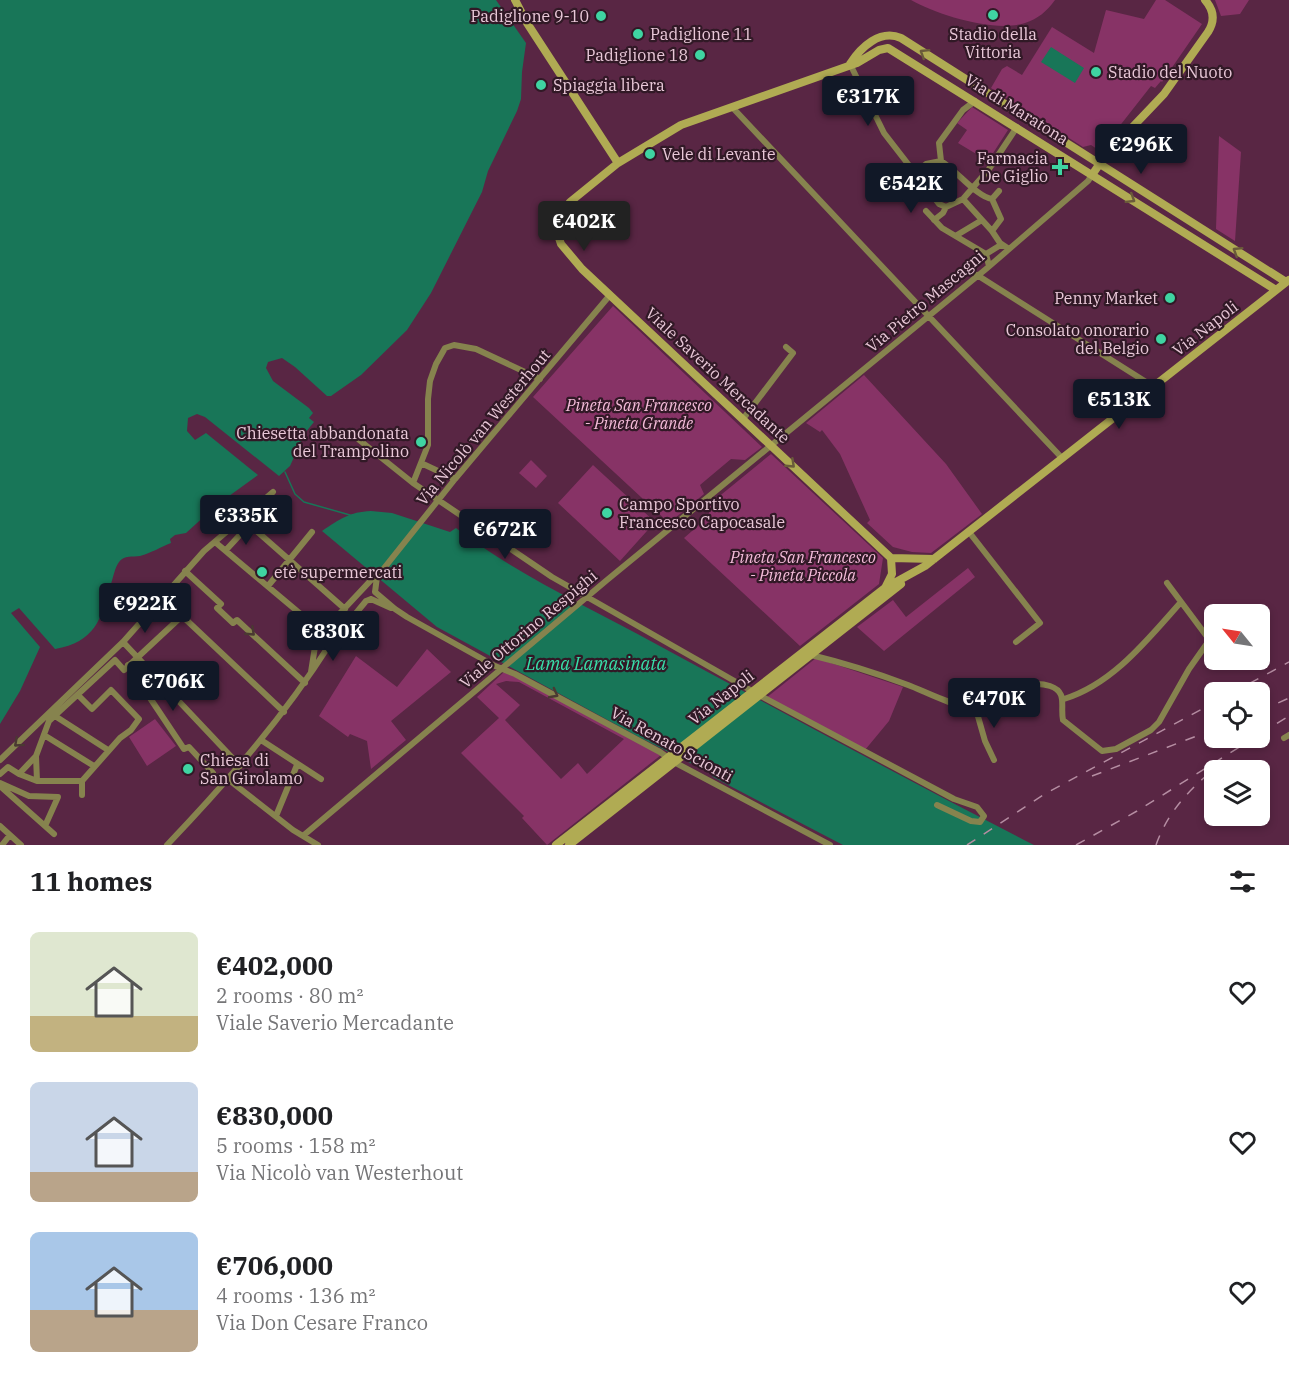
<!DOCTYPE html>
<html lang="en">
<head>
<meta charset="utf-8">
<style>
	body { margin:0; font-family:"IBM Plex Serif",serif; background:#f2f2f2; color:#202124; height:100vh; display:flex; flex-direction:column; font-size:22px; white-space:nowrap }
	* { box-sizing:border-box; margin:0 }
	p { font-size:20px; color:#757577 }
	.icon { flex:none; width:33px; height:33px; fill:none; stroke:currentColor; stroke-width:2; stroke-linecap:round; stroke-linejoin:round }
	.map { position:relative; height:845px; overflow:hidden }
	.panel { display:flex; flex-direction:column; background:#fff; flex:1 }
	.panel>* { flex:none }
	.needle { width:39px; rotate:300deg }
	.buttons { position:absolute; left:1204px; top:604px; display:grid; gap:12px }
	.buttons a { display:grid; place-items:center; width:66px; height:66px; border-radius:9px; background:#fff; box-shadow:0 3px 9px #0003; font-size:30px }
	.price { position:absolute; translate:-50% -51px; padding:0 14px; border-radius:6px; background:#111827; color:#fff; font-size:20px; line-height:39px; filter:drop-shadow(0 2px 3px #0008) }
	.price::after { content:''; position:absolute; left:50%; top:36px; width:18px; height:14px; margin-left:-9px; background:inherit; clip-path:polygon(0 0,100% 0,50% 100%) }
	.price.current { background:#222; color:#fff }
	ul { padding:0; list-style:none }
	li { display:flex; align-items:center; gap:18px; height:150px; padding:0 30px }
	li span { display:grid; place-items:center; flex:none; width:168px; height:120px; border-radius:9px; color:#555 }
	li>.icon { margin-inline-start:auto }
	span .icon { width:72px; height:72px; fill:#fffc; stroke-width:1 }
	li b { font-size:26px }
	h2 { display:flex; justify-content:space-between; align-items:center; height:72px; padding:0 30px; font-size:26px }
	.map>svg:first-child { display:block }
</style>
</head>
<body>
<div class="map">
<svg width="1289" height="845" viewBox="0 0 1289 845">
	<rect width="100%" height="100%" fill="#592644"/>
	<path fill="#873366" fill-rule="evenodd" d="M 911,0 L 1055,0 C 1047,11 1038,19 1025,23 C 996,33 937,15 911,0 Z
		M 1156,0 L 1165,0 L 1202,24 L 1162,82 L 1161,81 L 1155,88 L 1151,86 L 1100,151 L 1091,145 L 1083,147 L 991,88 L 1002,69 L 1007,66 L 1022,75 L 1052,27 L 1094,53 L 1106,10 L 1144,19 Z
		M 1215,0 L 1249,0 L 1240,14 L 1221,16 Z
		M 972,107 L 1008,130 L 988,161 L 958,143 L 967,130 L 957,123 Z
		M 1219,136 L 1241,152 L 1235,241 L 1216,229 Z
		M 613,306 L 762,447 L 745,460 L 731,459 L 700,485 L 704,494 L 669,523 L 533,397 Z
		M 864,375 L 946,464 L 982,514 L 931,553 L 912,552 L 893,547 L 867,523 L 870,520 L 840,454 L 822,430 L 820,432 L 806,423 Z
		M 771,454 L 883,558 L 879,584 L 800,646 L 684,538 L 708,517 L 711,503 Z
		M 531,460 L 547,476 L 536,488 L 519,473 Z
		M 593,465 L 655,522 L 620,561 L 558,503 Z
		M 968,568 L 975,577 L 884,651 L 857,627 L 893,600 L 906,617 Z
		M 427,649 L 451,672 L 391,721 L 406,740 L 371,769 L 367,741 L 350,734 L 348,737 L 319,716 L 356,656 L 397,687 Z
		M 816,658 L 903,687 L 889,721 L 865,750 L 766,698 Z
		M 504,672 L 510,673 L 661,755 L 547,845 L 522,818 L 524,816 L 461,753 L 499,718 L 477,697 ZM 506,681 L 519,682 L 624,739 L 587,774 L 578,763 L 561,779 L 505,720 L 520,705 L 496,684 Z
		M 155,719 L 176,746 L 147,766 L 129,737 Z"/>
	<path fill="#187658" d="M 0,0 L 496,0 L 526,43 L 522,72 L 521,99 L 517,111 L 488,171 L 482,192 L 431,293 L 407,330 L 361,375 L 331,396 L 327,396 L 295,367 L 282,358 L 268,362 L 266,368 L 273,381 L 309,408 L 313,413 L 309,418 L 314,422 L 305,433 L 290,466 L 279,476 L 205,417 L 197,414 L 188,418 L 187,431 L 195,440 L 206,433 L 258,475 L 218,504 L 186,533 L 175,535 L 170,539 L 171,543 C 161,547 151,553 140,556 C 133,557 124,555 119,562 C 115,567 113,578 111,584 C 101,620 95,642 55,649 L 19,608 L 11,613 L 40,647 L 20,691 L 0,724 Z
		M 1051,47 L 1084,68 L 1075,83 L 1041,62 Z
		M 371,511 L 392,513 L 450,532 L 456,528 C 517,575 589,607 656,644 C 782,712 907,780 1034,845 L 843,845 L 713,777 L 710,773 L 637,736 L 437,627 L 322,531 C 340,519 349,512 371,511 Z"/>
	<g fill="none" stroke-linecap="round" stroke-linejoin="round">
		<path stroke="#187658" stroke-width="1.5" d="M 285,472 L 295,494 L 304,502 L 350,515"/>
		<path stroke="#86834e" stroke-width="6" d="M 850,64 L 884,133 L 939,204 L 946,207
			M 975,101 L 963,110 L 939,143 L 941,161 C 956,170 977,197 992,199
			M 732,107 L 1062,458
			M 915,173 L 926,164 L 941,161
			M 892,190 L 911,202 L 927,188
			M 963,199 L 992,231 L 1000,243 L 1009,249
			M 926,211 L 942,228 L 986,254 L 989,266
			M 934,220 L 943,213 L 946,207 L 963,199 L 989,169 L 1017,127
			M 992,231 L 1001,219 L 992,199 L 999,191
			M 957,235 L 982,220
			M 986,254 L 999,246 L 1004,246
			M 977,275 L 1154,387
			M 743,419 L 793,353 L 786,347
			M 358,439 L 413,483 L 552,577 L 752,691
			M 421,463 L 455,479
			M 413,483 L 428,445 L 428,399 L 430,381 L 436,364 L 445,348 L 454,345 L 476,349 L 540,379
			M 243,519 L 345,609
			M 969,532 L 1040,623 L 1016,642
			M 215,542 L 303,616 L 317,632
			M 226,550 L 249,525
			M 185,571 L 221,604 L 217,608 L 233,623 L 237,620 L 305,683
			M 377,577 L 375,592 L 395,609 L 407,617 L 495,666 L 515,674 L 660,752 L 674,762 L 830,845
			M 268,586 L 312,532
			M 162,597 L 284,712
			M 371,599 L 391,608
			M 303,616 L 323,622 L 332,629 L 333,636
			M 326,625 L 318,630 L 318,637 L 324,641 L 332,638
			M 328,626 L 373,578 L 377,577 L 455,479 L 610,295
			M 123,642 L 240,766
			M 811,655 C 844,663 876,673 908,685 C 922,690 954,707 968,706 C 997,706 1019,676 1050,686 C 1068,692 1060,706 1063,720 L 1102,751 L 1116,749 L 1151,730 L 1159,722 L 1189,669 L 1208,642 L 1208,638 L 1167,583
			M 128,665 L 184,749 L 189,747 L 213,773
			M 311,672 L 317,634
			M 78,695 L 92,709 L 111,690 L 139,719 L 131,730 L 120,738 L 82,781 L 82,795
			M 759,695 L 954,799 L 977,807 L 984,816 L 980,822 L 971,821 L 937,805
			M 1064,699 C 1113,684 1148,639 1181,602
			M 975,706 L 985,741 L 994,760
			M 55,716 L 108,750
			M 44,735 L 94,766
			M 1284,738 L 1289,735
			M 261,740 L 321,779
			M 36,756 L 37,781
			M 0,760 L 123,642 L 204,551 L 273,492
			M 0,774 L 8,767 L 19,774 L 36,756 L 49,721 L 115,660 L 124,670 L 182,616
			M 19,774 L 37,781 L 82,781
			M 229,780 L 293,830 L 318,845
			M 0,783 L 29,796 L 58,797 L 45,826
			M 0,786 L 54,834
			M 276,816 L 297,765
			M 0,826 L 21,845
			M 304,835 L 607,580 L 986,269 L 1088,181 L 1092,175
			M 2,845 L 10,835
			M 167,845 C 227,782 283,718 330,644 L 333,636 L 338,635 L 366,601 L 371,599"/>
		<path stroke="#b0ab53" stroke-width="8" d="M 515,0 L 527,23 L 618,163
			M 850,64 C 861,47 880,29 901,38 L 1286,282
			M 1092,175 L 1105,156 L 1164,94 L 1208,32 C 1215,21 1214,10 1205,0
			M 891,558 L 582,269 L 561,244 L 557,232 L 559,218 L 570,202 L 618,163 L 681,125 L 857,63 L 879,50 L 888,48 L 1276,290
			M 891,558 L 934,559
			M 885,588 L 892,574 L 891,558
			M 556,845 L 885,588 L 925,566 L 1289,280
			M 569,845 L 901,584"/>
		<path stroke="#b58da2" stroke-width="1.5" stroke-dasharray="10 10" stroke-linecap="butt" d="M 1232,693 L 1289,662
			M 1260,711 L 1289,698
			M 1260,734 L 1289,716
			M 1092,776 L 1215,729
			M 967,845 L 1043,795 L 1215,702
			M 1076,845 L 1137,811 L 1254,738
			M 1156,845 C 1166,817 1183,796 1206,776"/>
	</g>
	<defs><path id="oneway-chevron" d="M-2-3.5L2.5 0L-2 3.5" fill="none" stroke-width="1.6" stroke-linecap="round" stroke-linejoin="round" transform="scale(1.5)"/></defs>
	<g stroke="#6a5b3a">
		<use href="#oneway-chevron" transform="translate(924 53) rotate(-148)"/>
		<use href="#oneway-chevron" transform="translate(1131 199) rotate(32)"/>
		<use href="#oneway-chevron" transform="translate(1237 251) rotate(-148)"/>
		<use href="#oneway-chevron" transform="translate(791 464) rotate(43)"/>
	</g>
	<g stroke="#4a3932">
		<use href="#oneway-chevron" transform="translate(251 632) rotate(43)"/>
		<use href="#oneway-chevron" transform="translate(554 694) rotate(28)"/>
		<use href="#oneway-chevron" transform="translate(18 743) rotate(138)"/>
	</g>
	<g fill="#3fd4a2" stroke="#311926" stroke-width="2">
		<circle cx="993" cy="15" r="6"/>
		<circle cx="601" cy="16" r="6"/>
		<circle cx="638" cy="34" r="6"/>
		<circle cx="700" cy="55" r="6"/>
		<circle cx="1096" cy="72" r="6"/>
		<circle cx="541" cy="85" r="6"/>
		<circle cx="650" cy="154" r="6"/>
		<path d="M1057 158h6v6h6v6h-6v6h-6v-6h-6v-6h6z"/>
		<circle cx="1170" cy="298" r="6"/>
		<circle cx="1161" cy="339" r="6"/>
		<circle cx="421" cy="442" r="6"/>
		<circle cx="607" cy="513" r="6"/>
		<circle cx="262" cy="572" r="6"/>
		<circle cx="188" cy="769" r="6"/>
	</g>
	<g text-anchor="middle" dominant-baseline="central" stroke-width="4.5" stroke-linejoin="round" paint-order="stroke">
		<g font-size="16" fill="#e9c8d8" stroke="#311926" text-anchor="start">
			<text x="589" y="16" text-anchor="end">Padiglione 9-10</text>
			<text x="650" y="34">Padiglione 11</text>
			<text x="993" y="34" text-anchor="middle">Stadio della<tspan x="993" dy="18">Vittoria</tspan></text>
			<text x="688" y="55" text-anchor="end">Padiglione 18</text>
			<text x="1108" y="72">Stadio del Nuoto</text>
			<text x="553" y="85">Spiaggia libera</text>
			<text x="662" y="154">Vele di Levante</text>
			<text x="1048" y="158" text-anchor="end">Farmacia<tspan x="1048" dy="18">De Giglio</tspan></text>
			<text x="1158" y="298" text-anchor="end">Penny Market</text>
			<text x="1149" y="330" text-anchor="end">Consolato onorario<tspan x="1149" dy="18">del Belgio</tspan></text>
			<text x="409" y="433" text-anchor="end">Chiesetta abbandonata<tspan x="409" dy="18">del Trampolino</tspan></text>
			<text x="619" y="504">Campo Sportivo<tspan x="619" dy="18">Francesco Capocasale</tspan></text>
			<text x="274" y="572">etè supermercati</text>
			<text x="200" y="760">Chiesa di<tspan x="200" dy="18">San Girolamo</tspan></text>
		</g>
		<g font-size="16" fill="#e9c8d8" stroke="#311926">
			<text transform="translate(1017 109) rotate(32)">Via di Maratona</text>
			<text transform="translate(925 301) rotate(-40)">Via Pietro Mascagni</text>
			<text transform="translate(1205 328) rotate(-38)">Via Napoli</text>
			<text transform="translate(718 375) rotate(43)">Viale Saverio Mercadante</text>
			<text transform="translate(483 427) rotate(-50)">Via Nicolò van Westerhout</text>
			<text transform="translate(528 629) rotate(-40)">Viale Ottorino Respighi</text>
			<text transform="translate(721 697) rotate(-38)">Via Napoli</text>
			<text transform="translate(672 744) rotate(29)">Via Renato Scionti</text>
		</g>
		<g font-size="16" font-style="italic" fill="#f4bbd9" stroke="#311926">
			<text x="639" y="405">Pineta San Francesco<tspan x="639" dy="18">- Pineta Grande</tspan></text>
			<text x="803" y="557">Pineta San Francesco<tspan x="803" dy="18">- Pineta Piccola</tspan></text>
		</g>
		<g font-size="18" font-style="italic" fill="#38dfa9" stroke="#311926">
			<text x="596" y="663">Lama Lamasinata</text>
		</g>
	</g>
</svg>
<div class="buttons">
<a><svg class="needle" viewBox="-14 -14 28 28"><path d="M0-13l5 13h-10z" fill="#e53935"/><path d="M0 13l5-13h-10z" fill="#757577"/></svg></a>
<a><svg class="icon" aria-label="locate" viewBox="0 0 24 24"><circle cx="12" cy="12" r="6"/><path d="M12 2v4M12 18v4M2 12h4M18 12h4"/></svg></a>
<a><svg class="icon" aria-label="layers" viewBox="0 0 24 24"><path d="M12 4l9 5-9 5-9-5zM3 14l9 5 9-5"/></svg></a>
</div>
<b class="price" style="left:868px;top:127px">€317K</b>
<b class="price" style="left:1141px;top:175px">€296K</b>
<b class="price" style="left:911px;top:214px">€542K</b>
<b class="price current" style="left:584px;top:252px">€402K</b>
<b class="price" style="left:1119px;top:430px">€513K</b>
<b class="price" style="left:246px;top:546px">€335K</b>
<b class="price" style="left:505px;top:560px">€672K</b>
<b class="price" style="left:145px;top:634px">€922K</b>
<b class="price" style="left:333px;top:662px">€830K</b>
<b class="price" style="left:173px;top:712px">€706K</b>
<b class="price" style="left:994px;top:729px">€470K</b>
</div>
<section class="panel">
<h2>11 homes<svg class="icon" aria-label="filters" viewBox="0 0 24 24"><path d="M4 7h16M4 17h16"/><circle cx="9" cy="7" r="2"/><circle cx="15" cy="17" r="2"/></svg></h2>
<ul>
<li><span style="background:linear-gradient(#dfe7d0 70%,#c2b280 0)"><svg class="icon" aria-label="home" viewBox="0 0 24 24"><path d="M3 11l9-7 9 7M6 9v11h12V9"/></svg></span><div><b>€402,000</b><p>2 rooms · 80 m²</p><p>Viale Saverio Mercadante</p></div><svg class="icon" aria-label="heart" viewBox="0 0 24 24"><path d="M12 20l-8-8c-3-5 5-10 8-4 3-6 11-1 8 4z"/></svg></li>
<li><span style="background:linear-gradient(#c9d6e8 75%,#b9a48a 0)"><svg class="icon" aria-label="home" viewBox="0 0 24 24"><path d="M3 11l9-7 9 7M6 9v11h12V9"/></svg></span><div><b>€830,000</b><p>5 rooms · 158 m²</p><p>Via Nicolò van Westerhout</p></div><svg class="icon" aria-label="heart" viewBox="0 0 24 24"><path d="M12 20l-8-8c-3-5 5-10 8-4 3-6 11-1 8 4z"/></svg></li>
<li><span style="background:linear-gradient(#a9c7e8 65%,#b9a48a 0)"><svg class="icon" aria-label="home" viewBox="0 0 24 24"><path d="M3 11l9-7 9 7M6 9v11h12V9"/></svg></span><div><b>€706,000</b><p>4 rooms · 136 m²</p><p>Via Don Cesare Franco</p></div><svg class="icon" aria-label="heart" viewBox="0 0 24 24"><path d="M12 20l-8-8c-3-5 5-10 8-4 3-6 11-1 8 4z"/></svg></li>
</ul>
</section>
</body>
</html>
